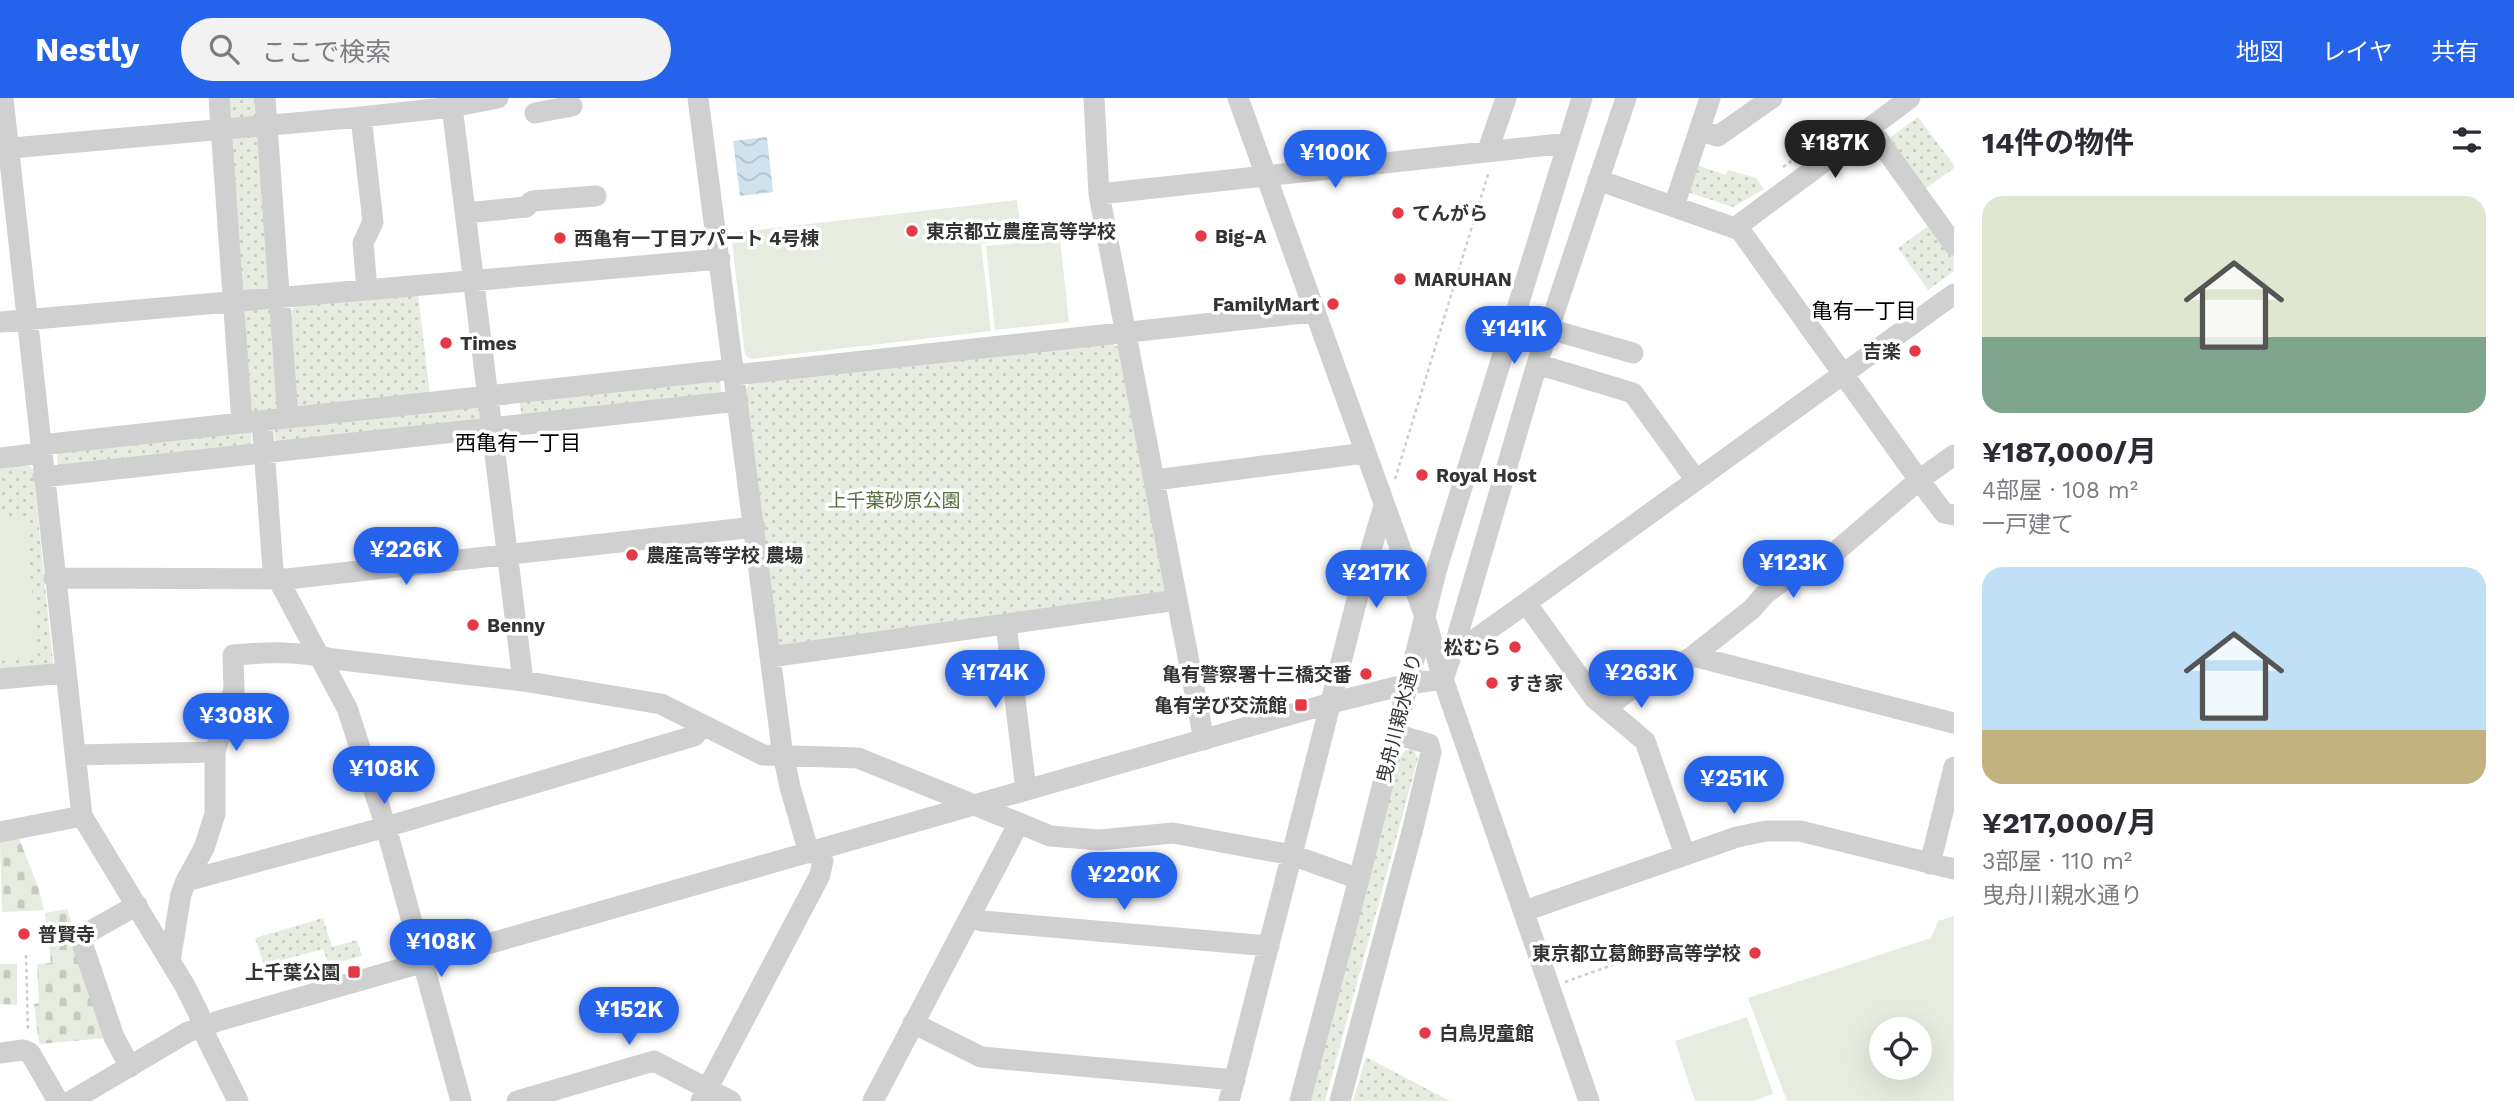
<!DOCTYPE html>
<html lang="ja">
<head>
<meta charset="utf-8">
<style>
	body { margin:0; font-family:"Work Sans","Noto Sans JP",sans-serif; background:#f2f2f3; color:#2b2b33; height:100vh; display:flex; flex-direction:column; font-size:26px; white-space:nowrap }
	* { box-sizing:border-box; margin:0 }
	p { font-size:23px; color:#7c7c81 }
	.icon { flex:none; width:38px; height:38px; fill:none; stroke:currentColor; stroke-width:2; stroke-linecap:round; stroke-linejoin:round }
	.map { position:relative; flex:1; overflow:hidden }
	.drawer { display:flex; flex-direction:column; background:#fff; width:560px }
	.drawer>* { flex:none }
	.fabs { position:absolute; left:1869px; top:919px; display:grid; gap:14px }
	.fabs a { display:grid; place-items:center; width:63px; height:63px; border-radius:50%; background:#fff; box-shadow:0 7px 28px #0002; font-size:35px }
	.price { position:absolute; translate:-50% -60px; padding:0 16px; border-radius:24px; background:#2563eb; color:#fff; font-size:23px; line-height:46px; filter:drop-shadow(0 2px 4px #0008) }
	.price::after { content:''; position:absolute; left:50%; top:42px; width:21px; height:16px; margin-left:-10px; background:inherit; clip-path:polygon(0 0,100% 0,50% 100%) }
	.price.current { background:#222; color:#fff }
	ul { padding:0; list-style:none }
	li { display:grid; align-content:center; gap:14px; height:371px; padding:0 28px }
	li span { display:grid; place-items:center; height:217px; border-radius:21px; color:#555 }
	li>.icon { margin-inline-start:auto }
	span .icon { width:126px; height:126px; fill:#fffc; stroke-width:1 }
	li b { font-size:30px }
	h2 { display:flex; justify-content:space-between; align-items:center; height:84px; padding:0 28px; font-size:30px }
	header { display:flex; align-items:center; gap:42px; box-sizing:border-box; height:98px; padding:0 35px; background:#2563eb; color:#fff }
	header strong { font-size:33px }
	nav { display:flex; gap:38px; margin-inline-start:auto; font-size:24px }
	.search { width:490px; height:63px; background:#f2f2f3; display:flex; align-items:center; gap:18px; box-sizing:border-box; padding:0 24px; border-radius:38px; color:#7c7c81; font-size:26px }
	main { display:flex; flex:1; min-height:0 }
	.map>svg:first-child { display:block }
</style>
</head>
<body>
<header>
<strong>Nestly</strong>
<div class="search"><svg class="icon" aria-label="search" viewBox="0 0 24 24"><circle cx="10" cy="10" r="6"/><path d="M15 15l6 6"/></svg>ここで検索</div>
<nav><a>地図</a><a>レイヤ</a><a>共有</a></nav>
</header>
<main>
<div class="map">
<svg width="1954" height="1003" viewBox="0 0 1954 1003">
	<defs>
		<pattern id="grass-dots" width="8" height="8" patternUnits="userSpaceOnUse" patternTransform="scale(1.75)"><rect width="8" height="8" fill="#e6ecdf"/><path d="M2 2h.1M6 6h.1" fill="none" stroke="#c6cbc0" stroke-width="1.8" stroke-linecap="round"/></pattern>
		<pattern id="cemetery-stones" width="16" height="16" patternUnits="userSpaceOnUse" patternTransform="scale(1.75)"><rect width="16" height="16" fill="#e6ecdf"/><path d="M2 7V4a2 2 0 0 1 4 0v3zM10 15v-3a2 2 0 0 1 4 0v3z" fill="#c6cbc0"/></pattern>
		<pattern id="water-waves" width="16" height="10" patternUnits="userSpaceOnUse" patternTransform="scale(1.75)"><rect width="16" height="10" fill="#cfe2ee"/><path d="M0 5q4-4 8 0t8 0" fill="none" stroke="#b2c2cd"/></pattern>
	</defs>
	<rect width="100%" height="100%" fill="#fff"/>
	<path fill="url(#grass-dots)" d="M 223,0 L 259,0 L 260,15 L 255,20 L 231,21 Z
		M 1918,19 L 1954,67 L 1954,70 L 1925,91 L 1888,41 Z
		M 255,37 L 260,41 L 271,185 L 268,192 L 242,193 L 231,39 Z
		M 1697,67 L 1725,77 L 1728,72 L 1756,80 L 1764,91 L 1733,109 L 1687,94 Z
		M 1931,126 L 1954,158 L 1954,173 L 1928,192 L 1898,150 Z
		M 418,196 L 430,297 L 303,312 L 296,307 L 289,216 L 295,207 Z
		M 269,210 L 274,216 L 281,308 L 277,313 L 251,314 L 245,309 L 245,212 Z
		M 1111,245 L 1121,251 L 1168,491 L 1161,498 L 787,553 L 777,546 L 746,291 L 751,283 Z
		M 720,280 L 721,294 L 719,299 L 522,322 L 519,300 Z
		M 480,307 L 482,322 L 276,346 L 274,332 Z
		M 251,334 L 252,348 L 63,370 L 58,367 L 57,356 L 61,350 Z
		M 26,364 L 33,371 L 53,564 L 48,570 L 0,574 L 0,367 Z
		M 1412,649 L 1418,660 L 1325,1003 L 1308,1003 L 1401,656 Z
		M 323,820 L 332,849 L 357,842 L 362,858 L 329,867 L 323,851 L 264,867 L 255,840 Z
		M 1366,959 L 1450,1003 L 1353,1003 Z"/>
	<path fill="url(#cemetery-stones)" d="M 18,738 L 39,791 L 44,812 L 2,814 L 0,743 Z
		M 67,811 L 107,940 L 39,946 L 34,906 L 39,905 L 37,866 L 51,865 L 45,815 Z
		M 0,866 L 17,866 L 17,907 L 0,906 Z"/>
	<path fill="#e6ecdf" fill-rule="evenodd" d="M 1017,102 L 1022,140 L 981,146 L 991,233 L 751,261 L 745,257 L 731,135 Z
		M 1060,141 L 1069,224 L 995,232 L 986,148 Z
		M 25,418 L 38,559 L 0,563 L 0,420 Z
		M 1954,818 L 1954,1003 L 1787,1003 L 1748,900 L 1931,840 L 1938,823 ZM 1881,931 L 1920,931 L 1920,970 L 1881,970 Z
		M 1747,919 L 1773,996 L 1753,1003 L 1695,1003 L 1675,943 Z"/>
	<path fill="url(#water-waves)" d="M 767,39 L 773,94 L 740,98 L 733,43 Z"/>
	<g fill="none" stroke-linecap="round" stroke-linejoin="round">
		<path stroke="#cdcdcd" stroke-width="2.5" stroke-dasharray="3.5 3.5" stroke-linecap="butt" d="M 1783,69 L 1804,54 L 1805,56
			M 1395,381 L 1489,73
			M 26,857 L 28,934
			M 1565,884 L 1643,856 L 1639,843"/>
		<path stroke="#d0d0d0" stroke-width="21" d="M 3,0 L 82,718 L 185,888 L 199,916 L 207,941 L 238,1003
			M 219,0 L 242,325
			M 265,0 L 288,320
			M 451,0 L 523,583
			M 698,0 L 782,651 L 790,689 L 809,755
			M 1094,0 L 1099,96 L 1204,642
			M 1238,0 L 1424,516 L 1443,581 L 1589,1003
			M 535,15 L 572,8
			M 361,19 L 373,124 L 363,145 L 367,192
			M 1870,30 L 1954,147
			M 1699,33 L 1718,38 L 1772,0
			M 0,51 L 361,19 L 452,9 L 498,0
			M 1488,52 L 1506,0
			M 1598,82 L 1740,132 L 1919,382 L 1944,415 L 1954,417
			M 1099,96 L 1568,45
			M 1674,108 L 1710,0
			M 466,115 L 526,109 L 532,103 L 596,98
			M 1736,129 L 1910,0
			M 0,224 L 720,161
			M 1549,231 L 1633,255
			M 1537,266 L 1633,295 L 1696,382
			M 734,277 L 1313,214
			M 262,323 L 273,472 L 347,610 L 386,729 L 461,1003
			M 41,347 L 734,271
			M 0,360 L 41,355
			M 43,379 L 738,303
			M 1155,382 L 1365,355
			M 54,480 L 287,481 L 755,429
			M 1526,505 L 1595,601 L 1645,643 L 1685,757
			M 1006,526 L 1026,692
			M 1453,553 L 1537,266 L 1626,0
			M 1693,558 L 1954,625
			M 770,559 L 1177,502
			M 0,581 L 65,575
			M 1606,610 L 1659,570 L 1675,570 L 1693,558 L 1752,511 L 1765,496 L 1816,459 L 1833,456 L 1919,382 L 1954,357
			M 75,657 L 215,654
			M 1019,725 L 1050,738 L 1099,742 L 1173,735 L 1292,757 L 1359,781
			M 0,734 L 82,718
			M 1930,766 L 1954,669
			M 186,783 L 204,750 L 215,716 L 215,654 L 234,592 L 233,557 C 267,554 299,553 333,561 L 523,583 L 661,606 L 763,657 L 858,660 L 1019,725 L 873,1003
			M 1524,813 L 1737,739 L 1766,733 L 1800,733 L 1954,771
			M 970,818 L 982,823 L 1269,848
			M 170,863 L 181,796 L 186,783 L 386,729 L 694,638 L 703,628
			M 913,925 L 981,959 L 1235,982
			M 0,955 L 23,952 L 30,955 L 58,1003
			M 130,969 L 114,939 L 80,839 L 137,807
			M 71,1003 L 188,934 L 218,923 L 1331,605 L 1408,586 L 1443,581 L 1453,553 L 1474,542 L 1526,505 L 1954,196
			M 517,1003 L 654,963 L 731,1003
			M 701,1003 L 820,777 L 823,762 L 821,752
			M 1229,1003 L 1363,478 L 1384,408
			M 1300,1003 L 1359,781 L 1437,470 L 1582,0
			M 1340,1003 L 1413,730 L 1431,654 L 1429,646 L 1395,636"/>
	</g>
	<g fill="#e63946" stroke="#fff" stroke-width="2.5">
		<circle cx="1398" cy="115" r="7"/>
		<circle cx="912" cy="133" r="7"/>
		<circle cx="1201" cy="138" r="7"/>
		<circle cx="560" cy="140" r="7"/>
		<circle cx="1400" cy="181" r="7"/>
		<circle cx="1333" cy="206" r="7"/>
		<circle cx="446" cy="245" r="7"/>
		<circle cx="1915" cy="253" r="7"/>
		<circle cx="1422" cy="377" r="7"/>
		<circle cx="632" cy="457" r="7"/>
		<circle cx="473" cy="527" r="7"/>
		<circle cx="1515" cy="549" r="7"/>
		<circle cx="1366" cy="576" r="7"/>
		<circle cx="1492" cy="585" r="7"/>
		<rect x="1294" y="600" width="14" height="14" rx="3.5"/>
		<circle cx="24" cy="836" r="7"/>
		<circle cx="1755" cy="855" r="7"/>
		<rect x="347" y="867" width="14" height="14" rx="3.5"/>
		<circle cx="1425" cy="935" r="7"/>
	</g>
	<g text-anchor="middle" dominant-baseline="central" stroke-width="7" stroke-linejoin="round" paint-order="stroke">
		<g font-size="19" font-weight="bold" fill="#333" stroke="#fff" text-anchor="start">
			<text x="1412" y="115">てんがら</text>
			<text x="926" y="133">東京都立農産高等学校</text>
			<text x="1215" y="138">Big-A</text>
			<text x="574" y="140">西亀有一丁目アパート 4号棟</text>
			<text x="1414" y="181">MARUHAN</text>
			<text x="1319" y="206" text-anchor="end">FamilyMart</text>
			<text x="460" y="245">Times</text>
			<text x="1901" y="253" text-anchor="end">吉楽</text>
			<text x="1436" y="377">Royal Host</text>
			<text x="646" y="457">農産高等学校 農場</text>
			<text x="487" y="527">Benny</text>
			<text x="1501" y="549" text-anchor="end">松むら</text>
			<text x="1352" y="576" text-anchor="end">亀有警察署十三橋交番</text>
			<text x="1506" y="585">すき家</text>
			<text x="1287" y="607" text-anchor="end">亀有学び交流館</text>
			<text x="38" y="836">普賢寺</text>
			<text x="1741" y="855" text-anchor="end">東京都立葛飾野高等学校</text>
			<text x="340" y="874" text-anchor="end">上千葉公園</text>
			<text x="1439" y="935">白鳥児童館</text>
		</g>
		<g font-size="19" fill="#56703f" stroke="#fff">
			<text x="894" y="402">上千葉砂原公園</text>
		</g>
		<g font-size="19" fill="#333" stroke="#fff">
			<text transform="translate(1399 620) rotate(-76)">曳舟川親水通り</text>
		</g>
		<g font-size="21" fill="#000" stroke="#fff">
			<text x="1864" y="212">亀有一丁目</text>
			<text x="518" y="344">西亀有一丁目</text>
		</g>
	</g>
</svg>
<div class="fabs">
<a><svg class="icon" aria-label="locate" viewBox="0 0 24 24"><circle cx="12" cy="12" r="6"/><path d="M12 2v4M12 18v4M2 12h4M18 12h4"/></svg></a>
</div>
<b class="price current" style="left:1835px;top:82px">¥187K</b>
<b class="price" style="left:1335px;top:92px">¥100K</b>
<b class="price" style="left:1514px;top:268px">¥141K</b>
<b class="price" style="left:406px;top:489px">¥226K</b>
<b class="price" style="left:1793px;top:502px">¥123K</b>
<b class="price" style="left:1376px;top:512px">¥217K</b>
<b class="price" style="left:995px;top:612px">¥174K</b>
<b class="price" style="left:1641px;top:612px">¥263K</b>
<b class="price" style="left:236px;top:655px">¥308K</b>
<b class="price" style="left:384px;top:708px">¥108K</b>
<b class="price" style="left:1734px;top:718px">¥251K</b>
<b class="price" style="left:1124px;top:814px">¥220K</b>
<b class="price" style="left:441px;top:881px">¥108K</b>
<b class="price" style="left:629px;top:949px">¥152K</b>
</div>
<section class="drawer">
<h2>14件の物件<svg class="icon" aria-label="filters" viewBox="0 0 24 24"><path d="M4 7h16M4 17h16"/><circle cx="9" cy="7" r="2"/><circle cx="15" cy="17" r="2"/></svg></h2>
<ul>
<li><span style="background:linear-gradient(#dfe7d0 65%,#7fa58c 0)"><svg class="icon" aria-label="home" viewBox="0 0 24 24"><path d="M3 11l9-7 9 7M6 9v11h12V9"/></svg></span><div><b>¥187,000/月</b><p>4部屋 · 108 m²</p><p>一戸建て</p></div></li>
<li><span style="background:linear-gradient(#bfe0f5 75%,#c2b280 0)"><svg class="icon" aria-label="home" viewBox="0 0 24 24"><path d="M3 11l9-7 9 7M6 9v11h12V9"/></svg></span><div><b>¥217,000/月</b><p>3部屋 · 110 m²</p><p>曳舟川親水通り</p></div></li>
</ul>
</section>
</main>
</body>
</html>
